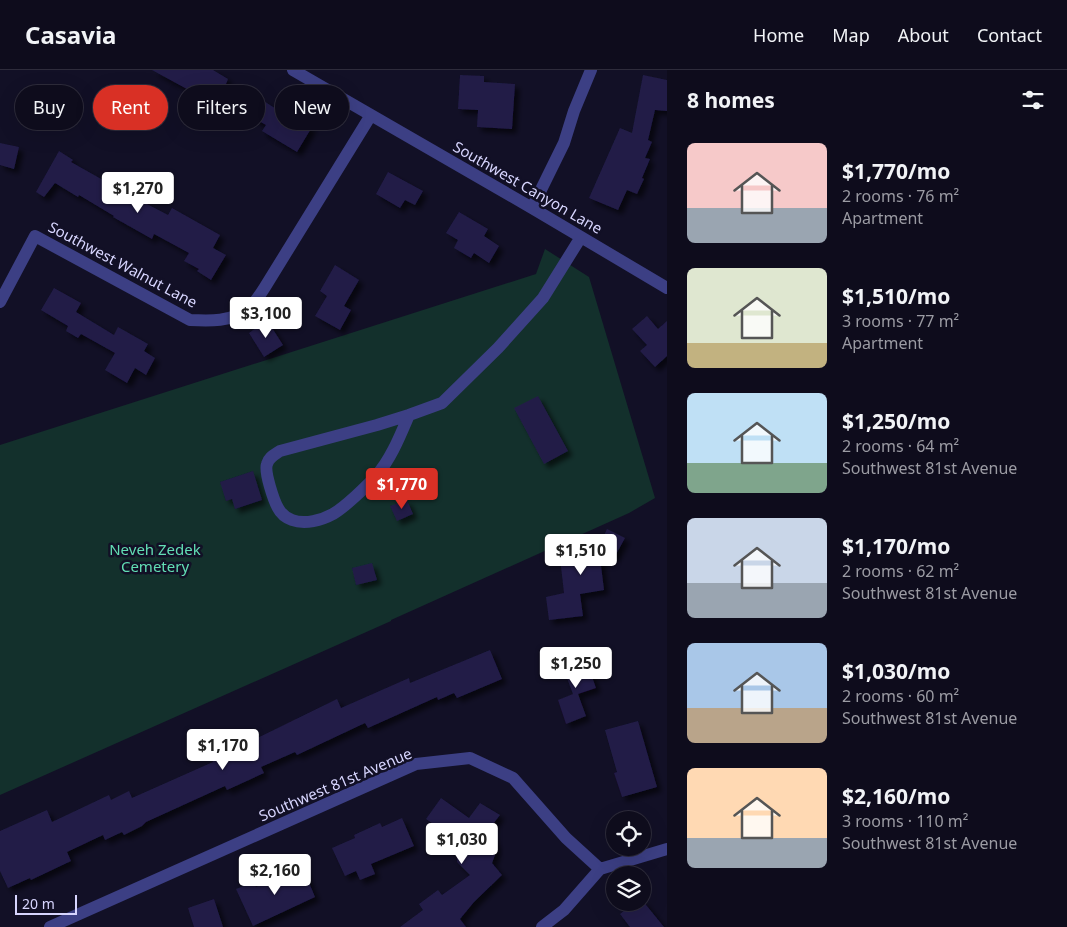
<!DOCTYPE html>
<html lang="en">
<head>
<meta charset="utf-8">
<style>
	body { margin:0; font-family:"Noto Sans",sans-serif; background:#171525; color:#f1f3f6; height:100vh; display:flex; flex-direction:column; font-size:19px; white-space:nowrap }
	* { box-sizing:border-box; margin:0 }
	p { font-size:16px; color:#9b9ba3 }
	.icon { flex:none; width:28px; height:28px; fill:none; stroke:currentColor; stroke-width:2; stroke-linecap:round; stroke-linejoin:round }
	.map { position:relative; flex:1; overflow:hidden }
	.sheet { display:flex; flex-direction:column; background:#0e0c1c; width:400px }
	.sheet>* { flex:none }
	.banner { position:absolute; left:15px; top:15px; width:475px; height:45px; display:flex; gap:10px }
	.buttons { position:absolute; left:606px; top:741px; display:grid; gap:10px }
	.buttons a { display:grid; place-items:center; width:45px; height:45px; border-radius:50%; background:#0e0c1c; box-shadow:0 5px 20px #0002,0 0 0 1px #2e2c3b; font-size:25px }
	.scale { position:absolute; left:15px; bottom:12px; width:62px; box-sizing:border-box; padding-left:5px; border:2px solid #d7d5fe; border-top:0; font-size:14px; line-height:18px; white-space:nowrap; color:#d7d5fe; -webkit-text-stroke:4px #121026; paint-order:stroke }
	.price { position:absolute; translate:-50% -42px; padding:0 11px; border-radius:5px; background:#fff; color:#222; font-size:16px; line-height:32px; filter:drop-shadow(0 1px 2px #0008) }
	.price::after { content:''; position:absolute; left:50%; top:30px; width:15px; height:11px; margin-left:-8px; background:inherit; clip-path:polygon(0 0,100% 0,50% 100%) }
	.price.on { background:#d93025; color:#fff }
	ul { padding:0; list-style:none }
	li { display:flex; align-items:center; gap:15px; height:125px; padding:0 20px }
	li span { display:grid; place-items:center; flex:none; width:140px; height:100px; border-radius:8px; color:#555 }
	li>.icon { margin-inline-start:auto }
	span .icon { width:60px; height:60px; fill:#fffc; stroke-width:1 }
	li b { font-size:21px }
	h2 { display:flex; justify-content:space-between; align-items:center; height:60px; padding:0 20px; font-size:21px }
	.chip { padding:0 18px; border-radius:22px; background:#0e0c1c; box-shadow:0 5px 20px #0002,0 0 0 1px #2e2c3b; font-size:18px; line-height:45px }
	.chip.on { background:#d93025; color:#fff }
	header { display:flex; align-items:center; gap:30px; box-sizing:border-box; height:70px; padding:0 25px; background:#0e0c1c; border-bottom:1px solid #2e2c3b }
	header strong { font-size:24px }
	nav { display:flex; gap:28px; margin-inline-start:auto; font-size:18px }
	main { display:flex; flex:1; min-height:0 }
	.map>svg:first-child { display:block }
</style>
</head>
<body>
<header>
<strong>Casavia</strong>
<nav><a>Home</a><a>Map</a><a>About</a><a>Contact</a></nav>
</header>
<main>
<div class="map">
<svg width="667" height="857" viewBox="0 0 667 857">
	<defs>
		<filter id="shadow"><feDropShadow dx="4.5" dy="4.5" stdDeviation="2.5" flood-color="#0009"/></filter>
	</defs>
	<rect width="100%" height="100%" fill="#121026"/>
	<path fill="#13302c" d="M 545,179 L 589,207 L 655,428 L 629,443 L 391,550 L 391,551 L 0,725 L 0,375 L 536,204 Z"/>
	<path fill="#211c47" filter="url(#shadow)" d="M 152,0 L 213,0 L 228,9 L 226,14 L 260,33 L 262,30 L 289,47 L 291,44 L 312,57 L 297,82 L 262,61 L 266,55 L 234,37 L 231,43 Z
		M 460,5 L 484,6 L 484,12 L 515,14 L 512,59 L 477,57 L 478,40 L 458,39 Z
		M 643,5 L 667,10 L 667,41 L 655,40 L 648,70 L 652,72 L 645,88 L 650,89 L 642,108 L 644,109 L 637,124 L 627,120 L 618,140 L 589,128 L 620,58 L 632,63 Z
		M 0,73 L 19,77 L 14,99 L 0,95 Z
		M 59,81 L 73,90 L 71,92 L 126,123 L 168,145 L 172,138 L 220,165 L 213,178 L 226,185 L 211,210 L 197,201 L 199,199 L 184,191 L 189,183 L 154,164 L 152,169 L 113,147 L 114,146 L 79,125 L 78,127 L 55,113 L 44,127 L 36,122 Z
		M 388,102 L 423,121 L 415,135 L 405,130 L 400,138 L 376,124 Z
		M 459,142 L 488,159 L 484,166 L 499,176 L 489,193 L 474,183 L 471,188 L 454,178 L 458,170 L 446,163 Z
		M 335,195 L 359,210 L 344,236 L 351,240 L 340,260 L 315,246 L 327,226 L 320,221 Z
		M 54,218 L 81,233 L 76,242 L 114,265 L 118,257 L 148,274 L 144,281 L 155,288 L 146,305 L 135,298 L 127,313 L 105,300 L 115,283 L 81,264 L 78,268 L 66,261 L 68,256 L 41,240 Z
		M 647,246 L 658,259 L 667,251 L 667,286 L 655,297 L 640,281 L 647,275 L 632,259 Z
		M 267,250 L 283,275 L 264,287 L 249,263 Z
		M 538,326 L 568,381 L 544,394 L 514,338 Z
		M 253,401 L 262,430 L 235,439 L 232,429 L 226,431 L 220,412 Z
		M 407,430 L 413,444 L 397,451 L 390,436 Z
		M 607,459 L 625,468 L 614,488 L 599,480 L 604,520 L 580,524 L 583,546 L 549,550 L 546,527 L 564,523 L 559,479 L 598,474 L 599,476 Z
		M 372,493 L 377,510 L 356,515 L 352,498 Z
		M 490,580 L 502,609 L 457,628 L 454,623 L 438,630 L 437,627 L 368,658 L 365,653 L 297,685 L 295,682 L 261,697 L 264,703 L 227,720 L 225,716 L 146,752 L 142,756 L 124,765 L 122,762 L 105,770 L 103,765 L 67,782 L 71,791 L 31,810 L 30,808 L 8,818 L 0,801 L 0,761 L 47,740 L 52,752 L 109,725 L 111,730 L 129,721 L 132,728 L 213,692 L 209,682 L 229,673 L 233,680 L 337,629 L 341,638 L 409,608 L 410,613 Z
		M 585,587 L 596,618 L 578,624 L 586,646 L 566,654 L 558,630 L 573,624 L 562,595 Z
		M 638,651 L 657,717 L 622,727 L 614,703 L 617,702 L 605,660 Z
		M 441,728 L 469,748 L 480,733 L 500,745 L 489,759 L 496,775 L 495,785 L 492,793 L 502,805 L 474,832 L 460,849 L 466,857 L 400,857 L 423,840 L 419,834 L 438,820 L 442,825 L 470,805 L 457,792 L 456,769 L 426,749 Z
		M 402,748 L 414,776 L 371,794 L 375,804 L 360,810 L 356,801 L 345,806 L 332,778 L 355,768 L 354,765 L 380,753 L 382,757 Z
		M 303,798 L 315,827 L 253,856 L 236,819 L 254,812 L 256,817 L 287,802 L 289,804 Z
		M 214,829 L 223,857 L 194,857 L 188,838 Z
		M 642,830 L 664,857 L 630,857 L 620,844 L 635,832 L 642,832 Z"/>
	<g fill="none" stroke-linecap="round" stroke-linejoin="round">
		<path stroke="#3c3f84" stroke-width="12" d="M 293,0 L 532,138 L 667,218
			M 532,138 L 564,73 L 574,41 L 591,0
			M 0,232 L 35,166 L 190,250 C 209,251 232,252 248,239 C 255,233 260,225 265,217 L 371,45
			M 409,345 C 400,366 391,389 376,406 C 367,416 345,437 333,444 C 322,450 305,455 292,450 C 287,448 281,444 278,438 C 274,431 264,402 267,394 C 269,387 274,385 280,381 L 377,355 L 409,345 L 442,333 L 498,278 L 543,228 L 581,167
			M 600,799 L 667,779
			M 50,857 L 416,694 L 470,688 L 513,708 L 566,768 L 600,799
			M 542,857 L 564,840 L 600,799"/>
	</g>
	<g text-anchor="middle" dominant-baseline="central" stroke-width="5" stroke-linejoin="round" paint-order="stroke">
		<g font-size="15" fill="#d7d5fe" stroke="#121026">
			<text transform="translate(528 117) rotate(30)">Southwest Canyon Lane</text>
			<text transform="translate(123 194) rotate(28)">Southwest Walnut Lane</text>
			<text transform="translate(335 714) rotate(-23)">Southwest 81st Avenue</text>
		</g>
		<g font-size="15" fill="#62deb4" stroke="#121026">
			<text x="155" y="479">Neveh Zedek<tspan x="155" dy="17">Cemetery</tspan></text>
		</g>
	</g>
</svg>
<div class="buttons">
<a><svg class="icon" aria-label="locate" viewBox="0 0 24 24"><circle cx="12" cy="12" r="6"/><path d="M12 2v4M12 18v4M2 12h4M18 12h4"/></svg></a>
<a><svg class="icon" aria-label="layers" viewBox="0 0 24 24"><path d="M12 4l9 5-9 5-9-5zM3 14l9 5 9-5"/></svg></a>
</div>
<div class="scale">20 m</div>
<b class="price" style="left:138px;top:144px">$1,270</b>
<b class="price" style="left:266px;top:269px">$3,100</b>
<b class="price on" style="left:402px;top:440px">$1,770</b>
<b class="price" style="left:581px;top:506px">$1,510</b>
<b class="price" style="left:576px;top:619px">$1,250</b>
<b class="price" style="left:223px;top:701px">$1,170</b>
<b class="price" style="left:462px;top:795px">$1,030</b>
<b class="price" style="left:275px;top:826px">$2,160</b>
<div class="banner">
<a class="chip">Buy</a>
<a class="chip on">Rent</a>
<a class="chip">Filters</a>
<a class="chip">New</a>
</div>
</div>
<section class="sheet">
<h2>8 homes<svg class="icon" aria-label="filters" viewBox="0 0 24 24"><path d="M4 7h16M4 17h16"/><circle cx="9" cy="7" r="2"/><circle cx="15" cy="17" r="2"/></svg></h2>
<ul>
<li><span style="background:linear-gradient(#f6c9c9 65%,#9aa5b1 0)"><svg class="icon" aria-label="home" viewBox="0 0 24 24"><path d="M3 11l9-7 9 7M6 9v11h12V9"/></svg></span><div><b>$1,770/mo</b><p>2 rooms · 76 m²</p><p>Apartment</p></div></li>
<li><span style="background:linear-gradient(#dfe7d0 75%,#c2b280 0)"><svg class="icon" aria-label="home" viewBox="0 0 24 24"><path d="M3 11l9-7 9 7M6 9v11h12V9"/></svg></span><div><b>$1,510/mo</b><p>3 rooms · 77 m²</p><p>Apartment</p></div></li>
<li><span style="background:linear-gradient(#bfe0f5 70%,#7fa58c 0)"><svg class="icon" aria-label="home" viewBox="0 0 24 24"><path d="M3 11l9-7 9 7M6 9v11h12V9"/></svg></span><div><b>$1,250/mo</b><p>2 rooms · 64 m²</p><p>Southwest 81st Avenue</p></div></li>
<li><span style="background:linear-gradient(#c9d6e8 65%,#9aa5b1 0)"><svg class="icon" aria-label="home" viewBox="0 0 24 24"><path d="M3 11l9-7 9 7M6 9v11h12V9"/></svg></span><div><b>$1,170/mo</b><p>2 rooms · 62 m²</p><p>Southwest 81st Avenue</p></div></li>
<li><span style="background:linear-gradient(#a9c7e8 65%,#b9a48a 0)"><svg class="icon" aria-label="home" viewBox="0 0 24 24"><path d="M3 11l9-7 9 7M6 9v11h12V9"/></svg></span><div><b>$1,030/mo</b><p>2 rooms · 60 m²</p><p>Southwest 81st Avenue</p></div></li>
<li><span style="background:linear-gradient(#ffd9b3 70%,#9aa5b1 0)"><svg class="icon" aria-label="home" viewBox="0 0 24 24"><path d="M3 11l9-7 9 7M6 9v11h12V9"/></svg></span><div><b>$2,160/mo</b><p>3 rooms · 110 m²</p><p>Southwest 81st Avenue</p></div></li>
</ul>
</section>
</main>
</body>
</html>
